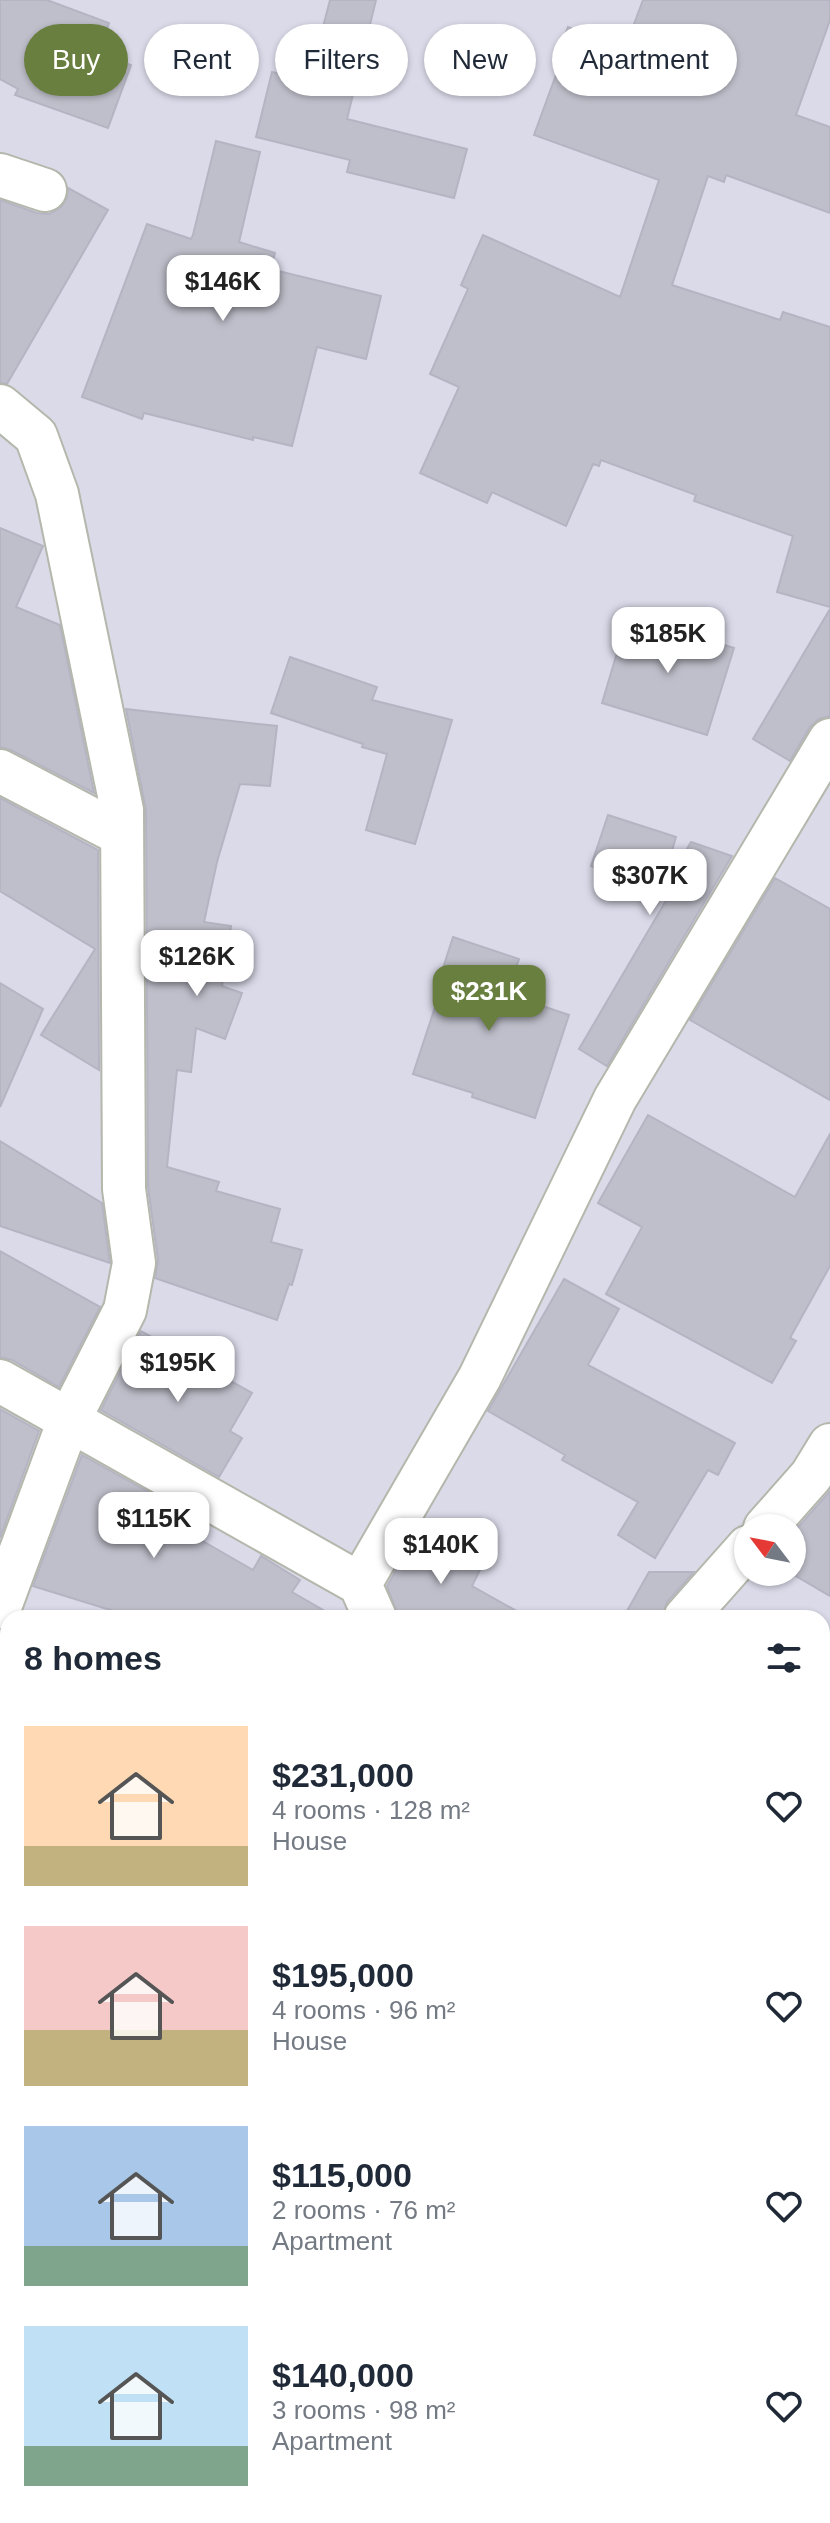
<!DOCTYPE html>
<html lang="en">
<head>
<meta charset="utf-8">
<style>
	body { margin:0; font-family:Arial,sans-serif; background:#f2f2f3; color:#1f2937; height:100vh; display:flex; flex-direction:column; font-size:30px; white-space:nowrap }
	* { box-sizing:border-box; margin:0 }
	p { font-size:26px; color:#747a83 }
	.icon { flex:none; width:44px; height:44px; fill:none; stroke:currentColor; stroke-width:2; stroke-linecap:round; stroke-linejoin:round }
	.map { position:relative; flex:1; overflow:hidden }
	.side { position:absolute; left:0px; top:1610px; width:830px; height:914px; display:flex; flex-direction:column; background:#fff; border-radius:24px 24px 0 0; box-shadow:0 2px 6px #0004 }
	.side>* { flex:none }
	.banner { position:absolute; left:24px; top:24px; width:782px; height:72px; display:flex; gap:16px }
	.needle { width:52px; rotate:302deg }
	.controls { position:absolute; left:734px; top:1514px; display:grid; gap:16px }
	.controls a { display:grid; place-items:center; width:72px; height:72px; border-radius:50%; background:#fff; box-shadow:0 2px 6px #0004; font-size:40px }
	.price { position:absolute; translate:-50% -68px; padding:0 18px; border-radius:16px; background:#fff; color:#222; font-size:26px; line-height:52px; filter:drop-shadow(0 2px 4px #0008) }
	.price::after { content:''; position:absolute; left:50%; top:48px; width:24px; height:18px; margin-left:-12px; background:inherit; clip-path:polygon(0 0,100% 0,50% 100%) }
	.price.active { background:#697f3f; color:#fff }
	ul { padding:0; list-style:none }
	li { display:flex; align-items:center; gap:24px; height:200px; padding:0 24px }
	li span { display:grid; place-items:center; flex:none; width:224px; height:160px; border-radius:0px; color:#555 }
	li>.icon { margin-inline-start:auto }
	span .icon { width:96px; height:96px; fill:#fffc; stroke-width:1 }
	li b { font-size:34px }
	h2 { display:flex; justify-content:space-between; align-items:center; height:96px; padding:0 24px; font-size:34px }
	.pill { padding:0 28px; border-radius:36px; background:#fff; box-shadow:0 2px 6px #0004; font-size:28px; line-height:72px }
	.pill.active { background:#697f3f; color:#fff }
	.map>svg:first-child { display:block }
</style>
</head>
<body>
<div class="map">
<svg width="830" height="2523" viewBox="0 0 830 2523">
	<rect width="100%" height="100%" fill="#dadae9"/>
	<path fill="#bfbfcb" stroke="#b5b4c3" stroke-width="2" d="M 0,0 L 47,0 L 109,23 L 99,53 L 131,65 L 108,128 L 15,95 L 18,89 L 0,79 Z
		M 330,0 L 376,0 L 347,119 L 467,149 L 454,198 L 347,172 L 350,160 L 256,137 L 272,72 L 309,81 Z
		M 643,0 L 830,0 L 830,20 L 796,115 L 830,127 L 830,213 L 726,175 L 724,182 L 708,176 L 672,285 L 780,320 L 783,312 L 830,327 L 830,607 L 777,592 L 793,536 L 694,501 L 696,495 L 601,460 L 599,466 L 593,464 L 566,526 L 492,492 L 487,503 L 420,473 L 459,387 L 430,374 L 468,289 L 461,285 L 483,235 L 620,297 L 659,180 L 534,135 L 560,64 L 555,62 L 568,27 L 625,48 Z
		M 216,141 L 260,152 L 239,242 L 275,253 L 270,269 L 381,296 L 366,359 L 317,347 L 292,446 L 253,437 L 253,440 L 144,413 L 142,419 L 82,397 L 147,224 L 191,239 L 193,235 Z
		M 68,188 L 108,210 L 7,384 L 0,383 L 0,200 L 37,213 L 49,214 L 61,207 L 67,198 Z
		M 0,528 L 43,546 L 16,607 L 60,625 L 94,793 L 11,750 L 0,747 Z
		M 830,609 L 830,716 L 819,719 L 810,727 L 790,761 L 753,739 Z
		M 628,616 L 734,648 L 707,735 L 602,703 Z
		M 290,657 L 377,687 L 372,700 L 452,720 L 415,844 L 366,830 L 387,754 L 362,747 L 363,744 L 271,713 Z
		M 126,709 L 277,726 L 270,786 L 240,784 L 217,862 L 204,922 L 231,926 L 222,986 L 242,993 L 225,1039 L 196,1028 L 191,1072 L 177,1070 L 167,1167 L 219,1182 L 216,1191 L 280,1209 L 271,1242 L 302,1250 L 292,1285 L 289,1284 L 277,1320 L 155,1278 L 158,1260 L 148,1187 L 146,810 Z
		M 0,798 L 98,850 L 99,1070 L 41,1035 L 95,949 L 0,891 Z
		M 608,815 L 676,837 L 671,854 L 681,859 L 691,842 L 732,856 L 607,1066 L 579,1049 L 671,892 L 591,866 Z
		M 775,878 L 830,909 L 830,1100 L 690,1020 Z
		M 453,937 L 519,959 L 506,994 L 569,1015 L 535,1118 L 472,1097 L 473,1093 L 413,1074 L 438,998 L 434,996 Z
		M 0,983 L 43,1009 L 0,1107 Z
		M 648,1115 L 795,1197 L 830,1134 L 830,1266 L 790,1338 L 796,1341 L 772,1383 L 606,1294 L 642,1227 L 598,1203 Z
		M 0,1141 L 102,1203 L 110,1263 L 0,1226 Z
		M 0,1251 L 100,1307 L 59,1387 L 12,1360 L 0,1357 Z
		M 564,1279 L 619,1309 L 588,1365 L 735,1443 L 718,1475 L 708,1470 L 655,1558 L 618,1535 L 638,1502 L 562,1460 L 565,1455 L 488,1411 Z
		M 141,1331 L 252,1393 L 230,1431 L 242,1438 L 219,1477 L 101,1410 Z
		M 0,1409 L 39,1431 L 0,1538 Z
		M 82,1455 L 195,1518 L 187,1532 L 253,1570 L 261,1556 L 300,1580 L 292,1592 L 337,1618 L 136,1618 L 33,1586 Z
		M 830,1491 L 830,1596 L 789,1572 L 792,1572 L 792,1534 Z
		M 417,1533 L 481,1568 L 472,1586 L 529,1618 L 399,1618 L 387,1586 Z
		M 649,1572 L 694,1572 L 667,1602 L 662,1618 L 623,1618 Z"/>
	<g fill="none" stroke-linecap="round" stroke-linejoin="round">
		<defs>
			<path id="street" d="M 0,175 L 45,190
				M 0,406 L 36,436 L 57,494 L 122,810 L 124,1189 L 134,1263 L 125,1310 L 69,1420 L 0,1607
				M 0,771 L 122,835
				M 0,1381 L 360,1584 L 375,1618
				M 765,1528 L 811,1476 L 830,1445
				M 360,1584 L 480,1377 L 615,1099 L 830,740
				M 685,1618 L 748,1547
				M 822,2104 L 830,2107
				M 0,2118 L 8,2100
				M 528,2516 L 542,2523
				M 271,2523 L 275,2516"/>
		</defs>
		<use href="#street" stroke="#b4b7ab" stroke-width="46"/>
		<use href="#street" stroke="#fff" stroke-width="42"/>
	</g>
</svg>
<div class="controls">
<a><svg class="needle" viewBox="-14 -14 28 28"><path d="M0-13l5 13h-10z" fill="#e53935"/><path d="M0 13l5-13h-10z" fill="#747a83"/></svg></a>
</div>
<b class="price" style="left:223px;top:323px">$146K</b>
<b class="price" style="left:668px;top:675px">$185K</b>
<b class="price" style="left:650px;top:917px">$307K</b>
<b class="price" style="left:197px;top:998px">$126K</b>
<b class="price active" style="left:489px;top:1033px">$231K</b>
<b class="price" style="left:178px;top:1404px">$195K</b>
<b class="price" style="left:154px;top:1560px">$115K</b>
<b class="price" style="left:441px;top:1586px">$140K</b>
<div class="banner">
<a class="pill active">Buy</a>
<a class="pill">Rent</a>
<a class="pill">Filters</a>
<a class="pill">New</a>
<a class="pill">Apartment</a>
</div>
<section class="side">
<h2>8 homes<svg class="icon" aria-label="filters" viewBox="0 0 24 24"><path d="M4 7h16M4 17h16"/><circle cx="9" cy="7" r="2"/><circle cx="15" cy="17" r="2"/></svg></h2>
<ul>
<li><span style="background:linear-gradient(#ffd9b3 75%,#c2b280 0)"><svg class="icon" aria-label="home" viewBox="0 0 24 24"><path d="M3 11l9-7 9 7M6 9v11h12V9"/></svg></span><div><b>$231,000</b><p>4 rooms · 128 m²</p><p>House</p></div><svg class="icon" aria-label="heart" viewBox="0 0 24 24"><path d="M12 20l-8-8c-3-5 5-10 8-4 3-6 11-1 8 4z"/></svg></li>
<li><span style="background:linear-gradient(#f6c9c9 65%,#c2b280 0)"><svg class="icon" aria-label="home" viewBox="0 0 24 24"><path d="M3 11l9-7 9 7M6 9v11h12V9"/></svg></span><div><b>$195,000</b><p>4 rooms · 96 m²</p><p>House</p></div><svg class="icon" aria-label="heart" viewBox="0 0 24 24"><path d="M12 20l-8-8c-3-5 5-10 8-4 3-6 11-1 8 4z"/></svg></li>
<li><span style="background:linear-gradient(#a9c7e8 75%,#7fa58c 0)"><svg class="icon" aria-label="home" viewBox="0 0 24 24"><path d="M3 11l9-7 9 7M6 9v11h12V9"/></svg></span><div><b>$115,000</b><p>2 rooms · 76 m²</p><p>Apartment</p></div><svg class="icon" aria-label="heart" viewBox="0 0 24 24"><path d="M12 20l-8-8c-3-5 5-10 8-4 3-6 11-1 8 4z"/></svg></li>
<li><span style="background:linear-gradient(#bfe0f5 75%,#7fa58c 0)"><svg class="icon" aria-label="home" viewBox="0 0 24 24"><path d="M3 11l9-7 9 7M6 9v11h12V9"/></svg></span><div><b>$140,000</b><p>3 rooms · 98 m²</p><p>Apartment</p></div><svg class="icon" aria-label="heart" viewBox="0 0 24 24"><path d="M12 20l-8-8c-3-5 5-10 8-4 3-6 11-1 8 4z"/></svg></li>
</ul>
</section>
</div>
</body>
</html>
